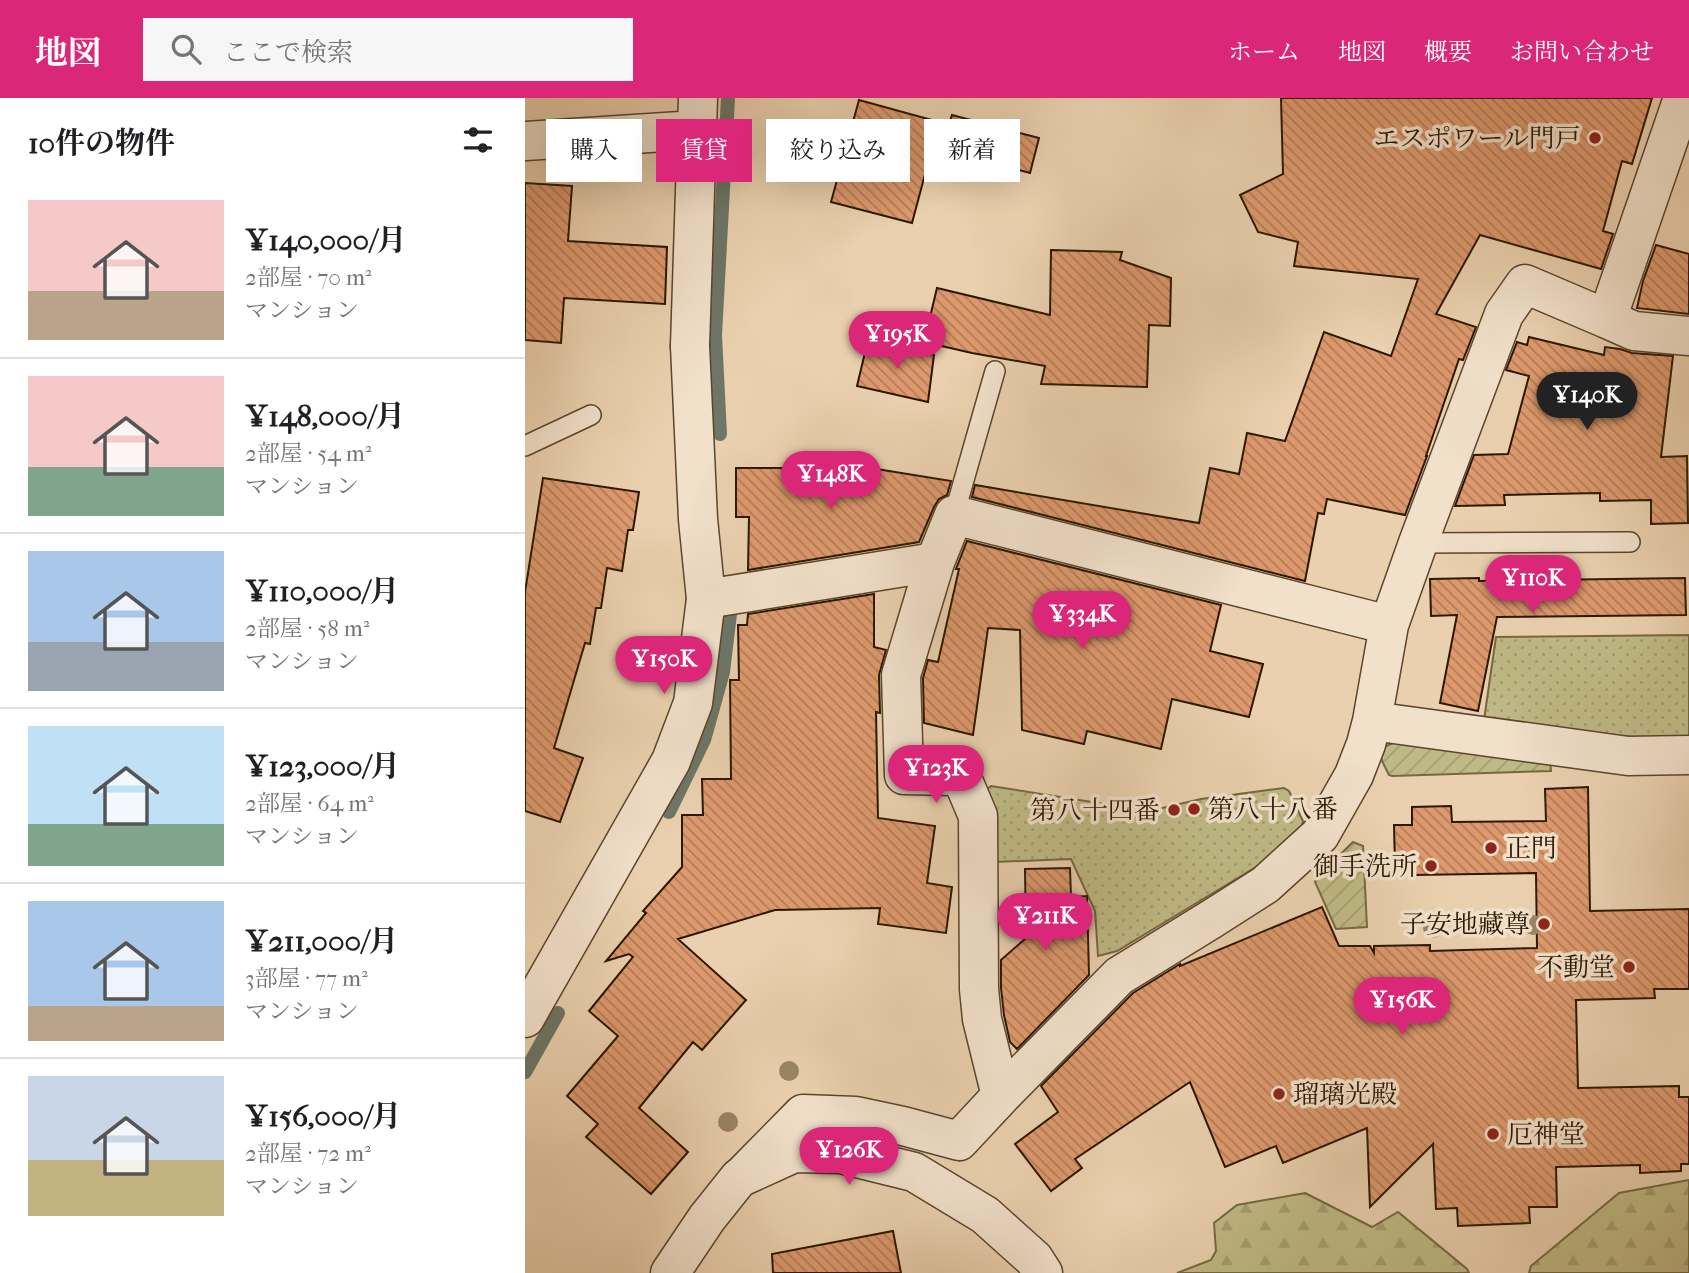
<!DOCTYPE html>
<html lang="ja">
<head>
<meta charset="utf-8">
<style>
	body { margin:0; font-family:"IM FELL French Canon","Noto Serif JP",serif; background:#f6f6f6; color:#202124; height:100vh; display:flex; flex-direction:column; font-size:26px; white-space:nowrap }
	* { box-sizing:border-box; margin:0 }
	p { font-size:23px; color:#757577 }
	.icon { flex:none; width:38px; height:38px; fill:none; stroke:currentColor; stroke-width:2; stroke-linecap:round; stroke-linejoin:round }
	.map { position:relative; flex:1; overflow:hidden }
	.panel { display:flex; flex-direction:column; background:#fff; width:525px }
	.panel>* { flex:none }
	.top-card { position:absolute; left:21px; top:21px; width:665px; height:63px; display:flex; gap:14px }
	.price { position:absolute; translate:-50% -60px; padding:0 16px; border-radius:24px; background:#db2777; color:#fff; font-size:23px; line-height:46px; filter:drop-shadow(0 2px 4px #0008) }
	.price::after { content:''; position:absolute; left:50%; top:42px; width:21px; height:16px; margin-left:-10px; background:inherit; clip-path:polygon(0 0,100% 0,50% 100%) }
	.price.selected { background:#222; color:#fff }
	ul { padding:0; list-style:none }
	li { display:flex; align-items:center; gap:21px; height:175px; padding:0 28px }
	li+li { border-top:2px solid #e0e0e0 }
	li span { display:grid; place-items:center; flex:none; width:196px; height:140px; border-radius:0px; color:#555 }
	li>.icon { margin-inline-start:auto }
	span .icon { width:84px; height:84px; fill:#fffc; stroke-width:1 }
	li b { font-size:30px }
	h2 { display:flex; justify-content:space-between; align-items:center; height:84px; padding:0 28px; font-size:30px }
	.tag { padding:0 24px; border-radius:0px; background:#fff; box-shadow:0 7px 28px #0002; font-size:24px; line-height:63px }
	.tag.selected { background:#db2777; color:#fff }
	header { display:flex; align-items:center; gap:42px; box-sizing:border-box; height:98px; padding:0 35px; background:#db2777; color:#fff }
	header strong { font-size:33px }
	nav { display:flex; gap:38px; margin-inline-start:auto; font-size:24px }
	.search { width:490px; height:63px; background:#f6f6f6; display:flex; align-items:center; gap:18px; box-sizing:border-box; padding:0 24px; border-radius:0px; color:#757577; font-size:26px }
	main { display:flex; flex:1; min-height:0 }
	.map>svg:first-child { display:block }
</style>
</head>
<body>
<header>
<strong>地図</strong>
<div class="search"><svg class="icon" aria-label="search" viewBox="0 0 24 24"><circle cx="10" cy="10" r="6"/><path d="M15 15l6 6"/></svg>ここで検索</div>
<nav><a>ホーム</a><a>地図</a><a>概要</a><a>お問い合わせ</a></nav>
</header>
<main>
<section class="panel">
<h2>10件の物件<svg class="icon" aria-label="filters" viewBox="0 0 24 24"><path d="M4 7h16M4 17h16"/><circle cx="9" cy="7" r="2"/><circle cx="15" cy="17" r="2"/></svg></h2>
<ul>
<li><span style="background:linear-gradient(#f6c9c9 65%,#b9a48a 0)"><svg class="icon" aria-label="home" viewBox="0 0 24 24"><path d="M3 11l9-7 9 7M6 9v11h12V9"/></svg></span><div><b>¥140,000/月</b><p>2部屋 · 70 m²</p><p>マンション</p></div></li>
<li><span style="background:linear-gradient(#f6c9c9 65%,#7fa58c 0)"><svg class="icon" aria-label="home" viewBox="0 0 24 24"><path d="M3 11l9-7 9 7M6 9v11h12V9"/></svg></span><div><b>¥148,000/月</b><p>2部屋 · 54 m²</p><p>マンション</p></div></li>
<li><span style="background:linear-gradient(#a9c7e8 65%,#9aa5b1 0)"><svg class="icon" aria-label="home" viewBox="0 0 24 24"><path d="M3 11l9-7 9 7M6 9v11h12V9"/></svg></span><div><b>¥110,000/月</b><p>2部屋 · 58 m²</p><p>マンション</p></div></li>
<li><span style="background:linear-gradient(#bfe0f5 70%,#7fa58c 0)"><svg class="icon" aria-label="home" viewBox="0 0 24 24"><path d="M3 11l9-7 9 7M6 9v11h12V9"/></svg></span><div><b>¥123,000/月</b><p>2部屋 · 64 m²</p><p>マンション</p></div></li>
<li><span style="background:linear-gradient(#a9c7e8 75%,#b9a48a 0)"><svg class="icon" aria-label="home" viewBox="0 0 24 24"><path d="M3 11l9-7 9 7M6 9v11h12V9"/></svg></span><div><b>¥211,000/月</b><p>3部屋 · 77 m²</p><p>マンション</p></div></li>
<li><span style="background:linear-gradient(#c9d6e8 60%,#c2b280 0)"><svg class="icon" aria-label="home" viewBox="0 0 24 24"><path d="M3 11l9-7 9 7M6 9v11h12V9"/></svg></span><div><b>¥156,000/月</b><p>2部屋 · 72 m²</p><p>マンション</p></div></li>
</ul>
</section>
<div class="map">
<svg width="1164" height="1175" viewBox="0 0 1164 1175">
	<defs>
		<pattern id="forest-firs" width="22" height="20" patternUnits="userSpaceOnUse" patternTransform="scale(1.75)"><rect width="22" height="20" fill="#bfb985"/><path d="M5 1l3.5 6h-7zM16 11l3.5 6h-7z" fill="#a49e71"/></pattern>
		<pattern id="park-dots" width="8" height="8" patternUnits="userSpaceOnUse" patternTransform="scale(1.75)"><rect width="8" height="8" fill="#bfb985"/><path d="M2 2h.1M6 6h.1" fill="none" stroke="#a49e71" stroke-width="1.8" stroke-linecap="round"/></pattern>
		<pattern id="garden-furrows" width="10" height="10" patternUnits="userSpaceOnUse" patternTransform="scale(1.75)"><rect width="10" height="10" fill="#bfb985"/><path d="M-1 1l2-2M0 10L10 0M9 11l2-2" fill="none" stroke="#a49e71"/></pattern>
		<pattern id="building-back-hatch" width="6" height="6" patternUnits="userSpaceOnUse" patternTransform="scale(1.75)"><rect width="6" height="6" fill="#dd996d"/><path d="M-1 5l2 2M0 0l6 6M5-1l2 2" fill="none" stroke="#b37c57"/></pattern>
	</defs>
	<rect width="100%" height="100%" fill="#ead0ae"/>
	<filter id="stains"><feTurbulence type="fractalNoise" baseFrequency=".00286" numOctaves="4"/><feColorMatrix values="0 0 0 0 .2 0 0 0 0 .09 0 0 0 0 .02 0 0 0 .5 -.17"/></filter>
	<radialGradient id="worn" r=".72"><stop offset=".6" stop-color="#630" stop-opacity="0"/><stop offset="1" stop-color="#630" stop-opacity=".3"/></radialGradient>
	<path fill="url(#forest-firs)" stroke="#766842" stroke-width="2" d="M 1164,1082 L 1164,1175 L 1004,1175 L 1006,1168 L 1094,1095 Z
		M 780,1095 L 847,1129 L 873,1114 L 942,1171 L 944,1175 L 652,1175 L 686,1162 L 691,1153 L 689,1125 L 712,1107 Z"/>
	<path fill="url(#park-dots)" stroke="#766842" stroke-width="2" d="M 1164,537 L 1164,641 L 1068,637 L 959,622 L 971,539 Z
		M 466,688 L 624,713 L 676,701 L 759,690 L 764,693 L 778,723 L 776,730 L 736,766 L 592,853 L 573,858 L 570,813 L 546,761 L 470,764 L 465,760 L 463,690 Z"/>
	<path fill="url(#garden-furrows)" stroke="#766842" stroke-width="2" d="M 875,643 L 1025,661 L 1026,673 L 867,678 L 864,677 C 854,657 848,650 875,643 Z
		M 828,744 L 838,748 L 842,829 L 811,831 L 790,784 L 791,780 Z"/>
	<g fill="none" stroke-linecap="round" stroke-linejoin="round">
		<path stroke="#6d7667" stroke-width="14" d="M 195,336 L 190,237 L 203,0
			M 144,714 L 179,642 L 198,574 L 205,516
			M 0,974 L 33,915"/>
	</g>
	<path fill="url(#building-back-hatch)" stroke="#2c1700" stroke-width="2" d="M 756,0 L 1127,0 L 1107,66 L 1097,63 L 1078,133 L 1088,136 L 1076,171 L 955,137 L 911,216 L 951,229 L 938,262 L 934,261 L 901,358 L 902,358 L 880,417 L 802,401 L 799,416 L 793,415 L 780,483 L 447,399 L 450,387 L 674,425 L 685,370 L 714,376 L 722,335 L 760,343 L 799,234 L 866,258 L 893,181 L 769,168 L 773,144 L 733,134 L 715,97 L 758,76 Z
		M 334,2 L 414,24 L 387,125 L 306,104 Z
		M 427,17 L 514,40 L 505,75 L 417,52 Z
		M 0,85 L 47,88 L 43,143 L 142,149 L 140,206 L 39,200 L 36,245 L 0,242 Z
		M 1131,147 L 1164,156 L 1164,216 L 1112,210 L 1118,183 Z
		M 526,152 L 597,154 L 595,162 L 646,180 L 645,228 L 624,227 L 622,289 L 516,286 L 520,268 L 447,255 L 399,244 L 412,190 L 525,217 Z
		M 1004,239 L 1079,257 L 1080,249 L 1095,251 L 1107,255 L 1148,258 L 1136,359 L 1162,358 L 1163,425 L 1126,426 L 1126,402 L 1075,403 L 1075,395 L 979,397 L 980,407 L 930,408 L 949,357 L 983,356 L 1004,278 L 981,272 L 992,244 L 1002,247 Z
		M 343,242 L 409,257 L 403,304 L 332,288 Z
		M 327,367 L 426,383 L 422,397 L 414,401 L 409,409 L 394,444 L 223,472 L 224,419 L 211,419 L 211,370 L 326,370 Z
		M 18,380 L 114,394 L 108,432 L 103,432 L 97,473 L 82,470 L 76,510 L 71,510 L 65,546 L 60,545 L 29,650 L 58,660 L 35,724 L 0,713 L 0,494 Z
		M 442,443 L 696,507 L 685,553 L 738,566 L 724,619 L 647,601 L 636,651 L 562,633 L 559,646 L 497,632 L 495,532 L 463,530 L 448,637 L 399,625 L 398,580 L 403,562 L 413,564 L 434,471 L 431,471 Z
		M 954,480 L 954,483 L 1160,480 L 1161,517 L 972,519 L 953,613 L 915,605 L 932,517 L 906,518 L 905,481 Z
		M 349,496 L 349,549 L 361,552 L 354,577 L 355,615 L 351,614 L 353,720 L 410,728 L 402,785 L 427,789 L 421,835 L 353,826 L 355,810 L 250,812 L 153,841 L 221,902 L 177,952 L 168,944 L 114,1010 L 163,1054 L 126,1096 L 61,1039 L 73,1026 L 42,998 L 93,938 L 64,913 L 108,859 L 104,856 L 81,863 L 121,815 L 118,813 L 157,769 L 157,717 L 178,717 L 177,681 L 206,681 L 205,582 L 214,582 L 213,527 L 222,527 L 223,516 Z
		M 1063,689 L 1065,813 L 1164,811 L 1164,891 L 1129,891 L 1130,900 L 1051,902 L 1053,990 L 1154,988 L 1154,999 L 1164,999 L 1164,1066 L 1156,1066 L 1156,1073 L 1115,1075 L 1115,1067 L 1031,1069 L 1032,1109 L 1004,1109 L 1005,1125 L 933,1128 L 932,1110 L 911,1111 L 908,1046 L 845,1109 L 842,1030 L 758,1065 L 751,1048 L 700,1069 L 665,984 L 550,1061 L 557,1070 L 526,1093 L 490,1046 L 533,1014 L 516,988 L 608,895 L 655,866 L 655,868 L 797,809 L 814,848 L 845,848 L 849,855 L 849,848 L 905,847 L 905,853 L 1012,850 L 1011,775 L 889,777 L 889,768 L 870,769 L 869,727 L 887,727 L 887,709 L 926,708 L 927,724 L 1021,723 L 1020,691 Z
		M 545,770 L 546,799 L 562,798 L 564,877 L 492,951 L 485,944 L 479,917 L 476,890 L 476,862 L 501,840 L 500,771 Z
		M 368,1133 L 376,1175 L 248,1175 L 247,1156 Z"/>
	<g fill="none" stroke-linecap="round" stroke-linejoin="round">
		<defs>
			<path id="service" d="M 0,348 L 66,317
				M 429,417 L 470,273
				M 893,445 L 1105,444"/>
			<path id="minor" d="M 1158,0 L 1082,221 L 1000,186 L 979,216 L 893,445 L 864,527 L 847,623 L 1103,658 L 1164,657
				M 0,43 L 171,32
				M 1082,221 L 1109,233 L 1164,238
				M 165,248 L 173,0
				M 410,464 L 376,577 L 379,677 L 428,678 L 439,685 L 453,718 L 454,891 L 457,921 L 476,998
				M 181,501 L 410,464 L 429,417 L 864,527
				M 216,1079 L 278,1016 L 331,1018 L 378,1028 L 434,1043 L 476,998 L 594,878 L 685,822 L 740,787 L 795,737 L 829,677 L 841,646 L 847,623"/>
			<path id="tertiary" d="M 0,920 L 146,663 L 168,605 L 181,501 L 173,421 L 165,248
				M 145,1175 L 182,1120 L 214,1080 L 269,1055 L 316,1056 L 389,1074 L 460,1117 L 509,1161 L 518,1175"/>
		</defs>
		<use href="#service" stroke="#5c452c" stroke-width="22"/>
		<use href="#minor" stroke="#5c452c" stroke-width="41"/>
		<use href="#tertiary" stroke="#5c452c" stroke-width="41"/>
		<use href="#service" stroke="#f1e0ca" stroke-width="19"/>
		<use href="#minor" stroke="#f1e0ca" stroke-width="38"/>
		<use href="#tertiary" stroke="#f1e0ca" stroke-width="38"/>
	</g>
	<g fill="#9a8564">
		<circle cx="1008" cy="827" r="10"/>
		<circle cx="908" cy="830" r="10"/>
		<circle cx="264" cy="973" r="10"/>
		<circle cx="203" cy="1024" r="10"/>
	</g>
	<g fill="#8f2418" stroke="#f1e0ca" stroke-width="2.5">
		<circle cx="1070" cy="40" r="7"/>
		<circle cx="669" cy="711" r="7"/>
		<circle cx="649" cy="712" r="7"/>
		<circle cx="966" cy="750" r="7"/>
		<circle cx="906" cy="768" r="7"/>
		<circle cx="1019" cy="826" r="7"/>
		<circle cx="1104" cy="869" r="7"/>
		<circle cx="754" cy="996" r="7"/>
		<circle cx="968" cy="1036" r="7"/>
	</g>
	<g text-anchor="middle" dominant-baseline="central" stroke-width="7" stroke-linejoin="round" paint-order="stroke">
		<g font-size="26" fill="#2c1700" stroke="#f1e0ca" text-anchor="end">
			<text x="1056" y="40">エスポワール門戸</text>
			<text x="683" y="711" text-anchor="start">第八十八番</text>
			<text x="635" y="712">第八十四番</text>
			<text x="980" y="750" text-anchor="start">正門</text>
			<text x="892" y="768">御手洗所</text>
			<text x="1005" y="826">子安地藏尊</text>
			<text x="1090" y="869">不動堂</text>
			<text x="768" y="996" text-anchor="start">瑠璃光殿</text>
			<text x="982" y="1036" text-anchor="start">厄神堂</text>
		</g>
	</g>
	<rect width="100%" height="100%" filter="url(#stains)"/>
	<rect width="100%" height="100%" fill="url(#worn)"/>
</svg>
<b class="price" style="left:372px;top:273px">¥195K</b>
<b class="price selected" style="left:1062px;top:334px">¥140K</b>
<b class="price" style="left:306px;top:413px">¥148K</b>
<b class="price" style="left:1008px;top:517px">¥110K</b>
<b class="price" style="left:557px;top:553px">¥334K</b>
<b class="price" style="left:139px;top:598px">¥150K</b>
<b class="price" style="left:411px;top:707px">¥123K</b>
<b class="price" style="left:520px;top:855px">¥211K</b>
<b class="price" style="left:877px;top:939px">¥156K</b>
<b class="price" style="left:324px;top:1089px">¥126K</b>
<div class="top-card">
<a class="tag">購入</a>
<a class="tag selected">賃貸</a>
<a class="tag">絞り込み</a>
<a class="tag">新着</a>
</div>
</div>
</main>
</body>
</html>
